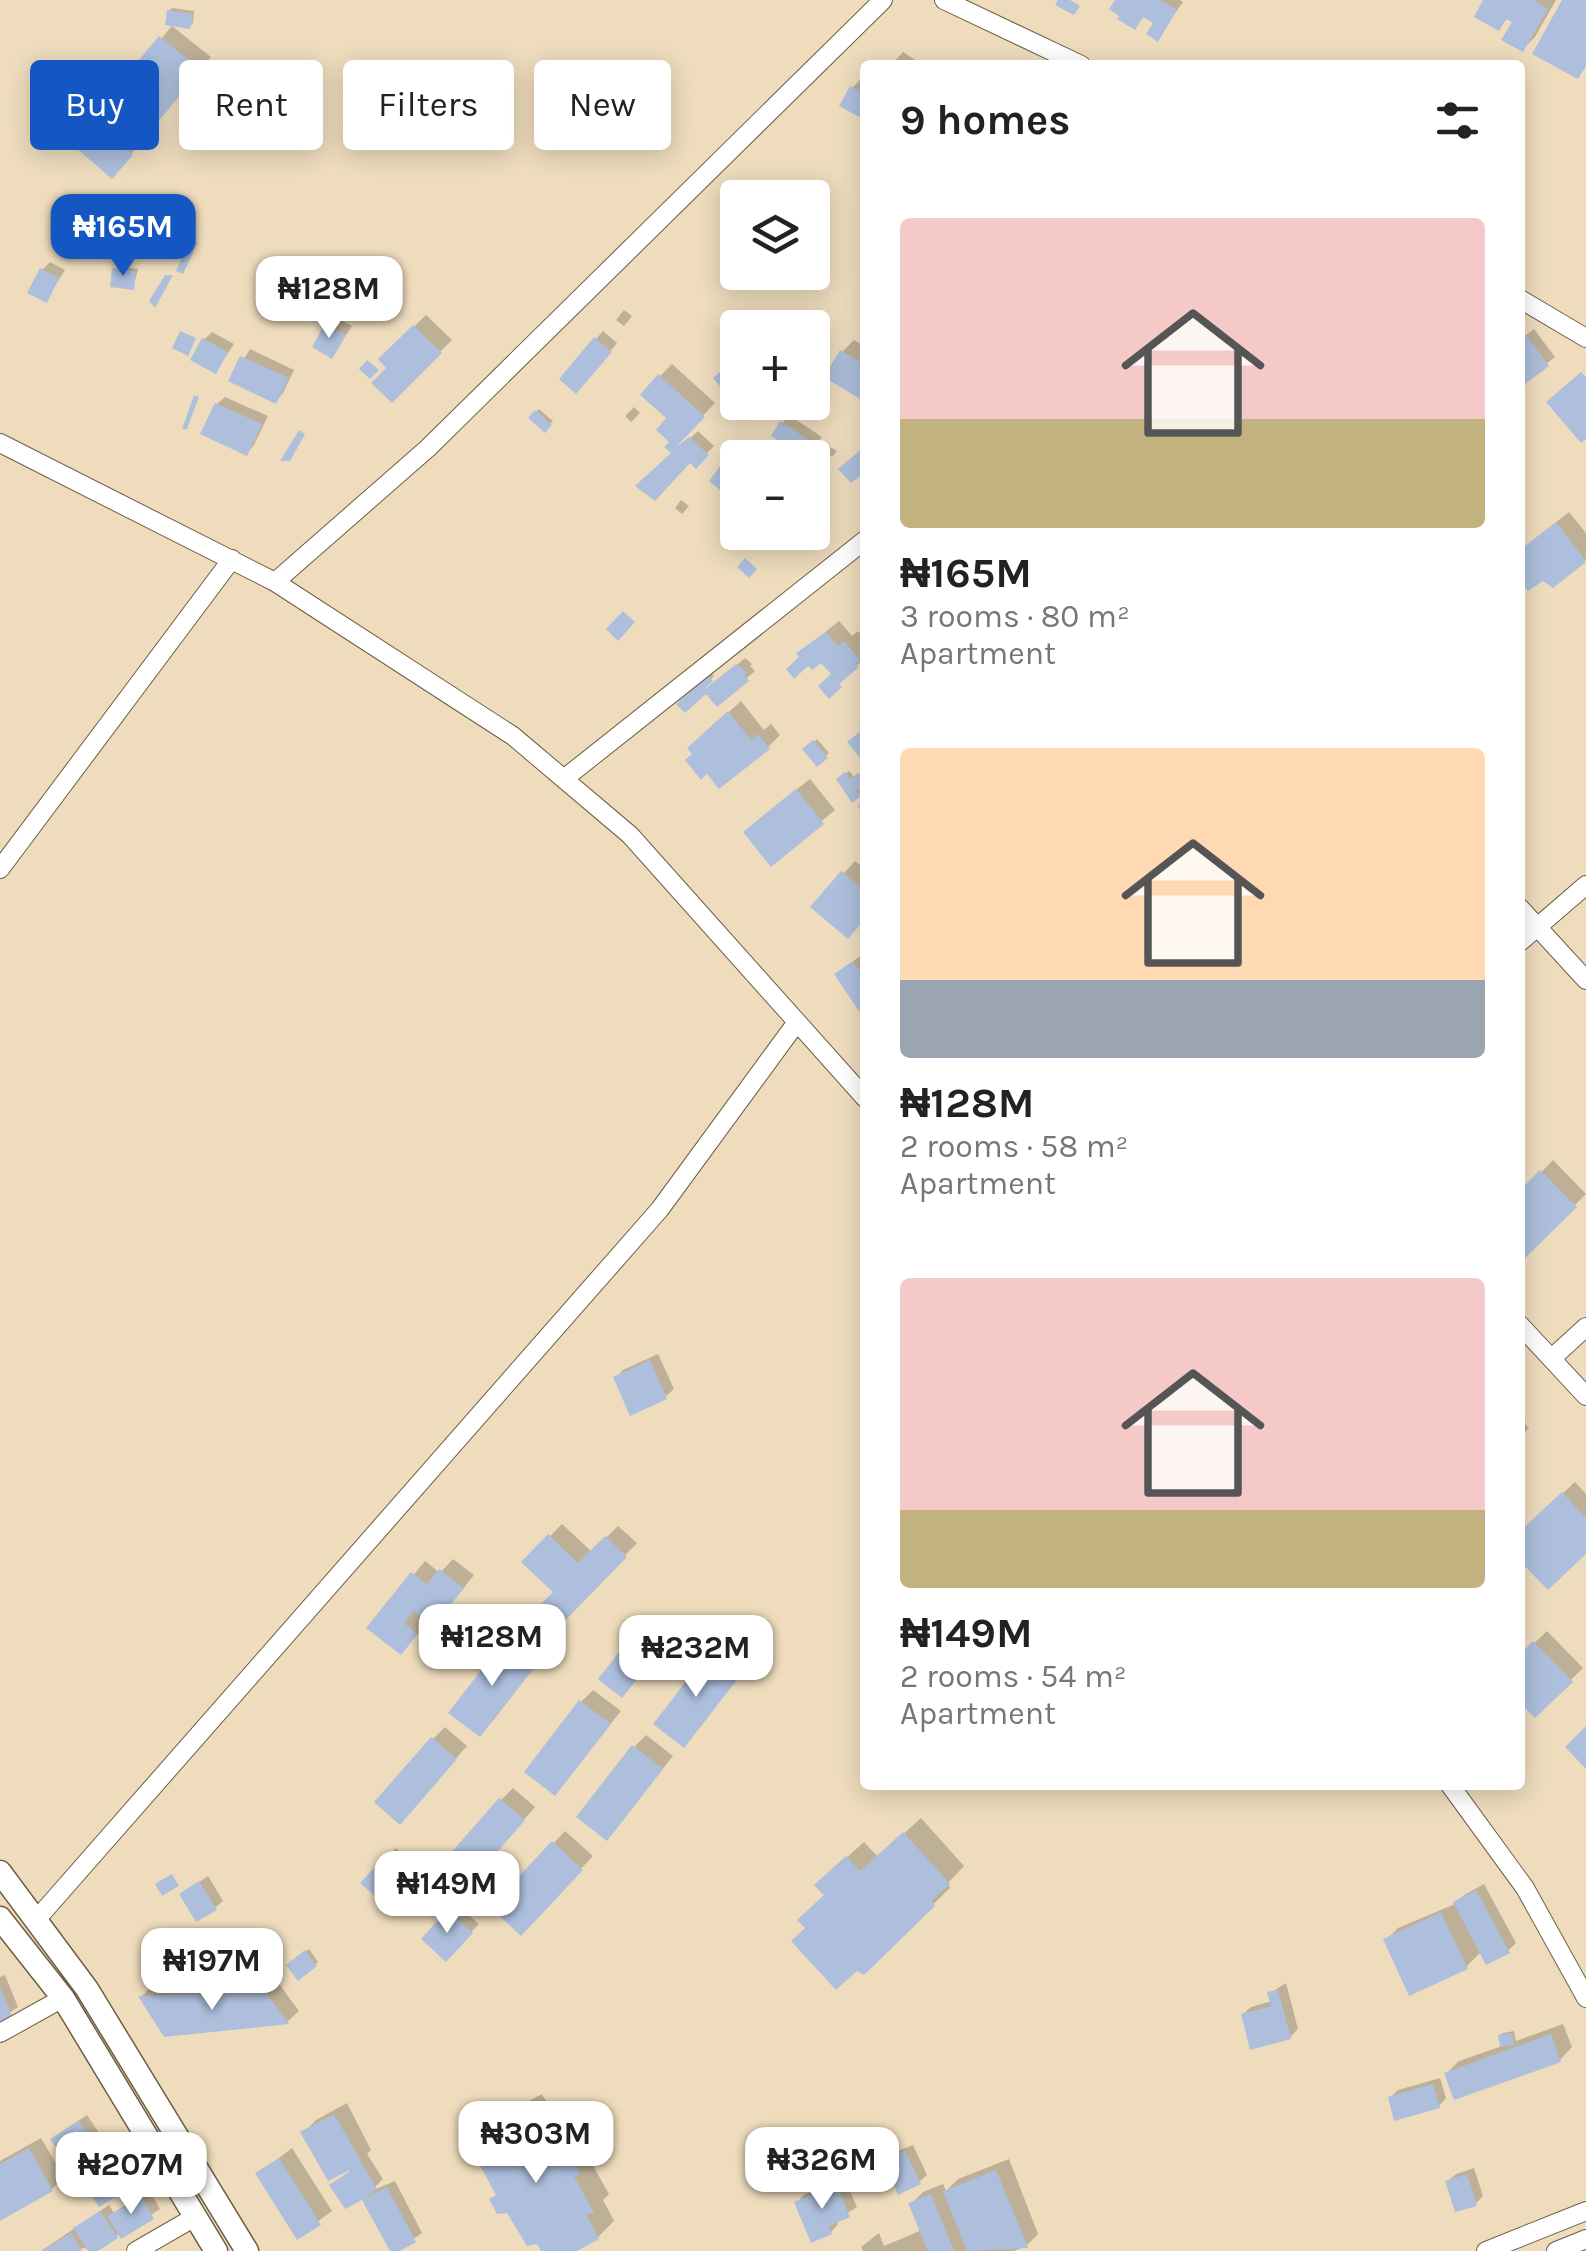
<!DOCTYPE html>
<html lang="en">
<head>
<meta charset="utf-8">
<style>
	body { margin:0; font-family:Karla,sans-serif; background:#f6f6f6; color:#222; height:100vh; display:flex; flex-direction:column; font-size:38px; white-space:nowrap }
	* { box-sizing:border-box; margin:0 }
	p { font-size:32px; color:#767676 }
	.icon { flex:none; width:55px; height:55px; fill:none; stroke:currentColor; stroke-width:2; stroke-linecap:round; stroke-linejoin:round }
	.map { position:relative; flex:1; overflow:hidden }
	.drawer { position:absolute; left:860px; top:60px; width:665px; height:1730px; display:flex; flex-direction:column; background:#fff; border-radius:10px; box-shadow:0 5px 25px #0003 }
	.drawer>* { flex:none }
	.guide { position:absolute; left:30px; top:60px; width:680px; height:90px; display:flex; gap:20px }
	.fabs { position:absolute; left:720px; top:180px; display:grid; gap:20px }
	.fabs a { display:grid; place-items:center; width:110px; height:110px; border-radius:10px; background:#fff; box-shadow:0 5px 25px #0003; font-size:50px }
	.price { position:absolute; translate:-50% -85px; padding:0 22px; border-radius:20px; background:#fff; color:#222; font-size:32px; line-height:65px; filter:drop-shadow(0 2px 5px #0008) }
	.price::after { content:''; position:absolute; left:50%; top:60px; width:30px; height:22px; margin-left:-15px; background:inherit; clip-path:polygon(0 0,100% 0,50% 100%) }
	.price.active { background:#1557c2; color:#fff }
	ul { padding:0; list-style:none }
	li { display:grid; align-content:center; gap:20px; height:530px; padding:0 40px }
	li span { display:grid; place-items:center; height:310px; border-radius:10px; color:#555 }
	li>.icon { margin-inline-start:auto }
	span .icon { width:180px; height:180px; fill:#fffc; stroke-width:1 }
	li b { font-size:42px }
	h2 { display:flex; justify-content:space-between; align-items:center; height:120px; padding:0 40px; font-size:42px }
	.chip { padding:0 35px; border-radius:10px; background:#fff; box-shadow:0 5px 25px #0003; font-size:35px; line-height:90px }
	.chip.active { background:#1557c2; color:#fff }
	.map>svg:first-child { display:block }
</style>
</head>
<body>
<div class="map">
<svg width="1586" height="2251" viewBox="0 0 1586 2251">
	<rect width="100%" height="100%" fill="#eedcbd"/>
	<path fill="#0003" d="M 1118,0 L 1180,0 L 1183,2 L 1157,39 L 1156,22 L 1145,15 L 1135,27 Z
		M 1486,0 L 1556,0 L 1535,37 L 1523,49 L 1515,21 L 1509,17 L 1498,28 Z
		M 172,8 L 194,11 L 193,23 L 190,26 L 169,11 Z
		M 172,26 L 211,57 L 136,144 L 138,146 L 119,168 L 73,142 Z
		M 903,52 L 923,65 L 891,65 Z
		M 860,80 L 865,83 L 865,117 L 852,88 Z
		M 50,262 L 65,270 L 46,300 L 42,270 Z
		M 118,267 L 138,269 L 133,288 L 115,270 Z
		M 624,310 L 632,316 L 624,326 L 616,320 Z
		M 426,315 L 452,340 L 392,399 L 390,368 L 381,359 Z
		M 335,317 L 352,326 L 332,356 L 327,325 Z
		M 1534,329 L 1555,357 L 1520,385 L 1520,339 Z
		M 603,331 L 617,343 L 584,383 L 596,339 Z
		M 212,332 L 234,344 L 216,371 L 204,340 Z
		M 854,340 L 865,346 L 865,399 L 842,352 Z
		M 250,349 L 294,370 L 283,393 L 276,401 L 231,380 Z
		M 672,364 L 715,403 L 671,449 L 672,441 L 660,376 Z
		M 225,397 L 268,416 L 254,445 L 247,453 L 217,404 Z
		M 634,407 L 640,413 L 631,422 L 625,416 Z
		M 539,409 L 553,421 L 544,430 L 531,418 Z
		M 789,415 L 822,437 L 806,456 L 782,423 Z
		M 698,431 L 714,446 L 696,465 L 690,460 L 638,486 Z
		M 830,447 L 837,451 L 832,457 L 825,453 Z
		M 681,500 L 689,506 L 682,514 L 675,508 Z
		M 1569,512 L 1586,533 L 1586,559 L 1553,585 L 1544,578 L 1520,575 L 1520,550 Z
		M 839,621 L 852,636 L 858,631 L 865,640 L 865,657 L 829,695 L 833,673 L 821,660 L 808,663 L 799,653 Z
		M 745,658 L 752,664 L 750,666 L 755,671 L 717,704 L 706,690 L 685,710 L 679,704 L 712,674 L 714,676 L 703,687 L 707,691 Z
		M 741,701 L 764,730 L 771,724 L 780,735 L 768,747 L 695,754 L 702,736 Z
		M 817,739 L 829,753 L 817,764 L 805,749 Z
		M 849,771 L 855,778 L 862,772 L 865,776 L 865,781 L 858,787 L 862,791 L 852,800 L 839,779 Z
		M 810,779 L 835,810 L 771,863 L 758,820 Z
		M 865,800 L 865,815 L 858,806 Z
		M 855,861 L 865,869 L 865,917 L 814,906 Z
		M 862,955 L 865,960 L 865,1016 L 845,967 Z
		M 1553,1160 L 1586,1194 L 1523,1257 L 1520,1254 L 1520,1194 Z
		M 658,1354 L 674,1389 L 666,1396 L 632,1412 L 616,1378 L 623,1370 Z
		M 1520,1417 L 1529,1428 L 1520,1437 Z
		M 1575,1482 L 1586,1494 L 1586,1551 L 1520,1557 L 1520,1533 Z
		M 562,1524 L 592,1552 L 618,1526 L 637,1543 L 552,1630 L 556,1592 L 525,1562 Z
		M 453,1559 L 474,1575 L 445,1611 L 429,1620 L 413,1640 L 370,1628 L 425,1561 L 440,1573 Z
		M 665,1624 L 676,1636 L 661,1649 L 650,1637 Z
		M 518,1630 L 546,1652 L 492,1722 L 452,1712 Z
		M 1547,1631 L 1583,1668 L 1535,1715 L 1520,1699 L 1520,1657 Z
		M 633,1642 L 653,1657 L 629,1688 L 625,1649 Z
		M 722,1642 L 750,1663 L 684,1745 L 711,1654 Z
		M 593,1690 L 621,1711 L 555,1793 L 581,1702 Z
		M 445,1727 L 467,1746 L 411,1809 L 433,1739 Z
		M 646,1735 L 673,1756 L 607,1838 L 634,1747 Z
		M 513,1788 L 535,1807 L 480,1870 L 501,1800 Z
		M 921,1818 L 964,1866 L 948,1883 L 950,1888 L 864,1972 L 807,1928 L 826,1895 L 834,1869 L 864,1842 L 878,1857 Z
		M 565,1831 L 593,1856 L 521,1932 L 493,1907 Z
		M 396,1848 L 418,1868 L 386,1903 L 364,1883 Z
		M 208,1876 L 223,1901 L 215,1908 L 182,1894 Z
		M 1484,1884 L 1516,1943 L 1508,1951 L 1482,1951 L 1466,1967 L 1386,1940 L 1398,1928 L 1455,1904 L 1464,1895 Z
		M 456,1904 L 479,1924 L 446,1958 L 424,1939 Z
		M 244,1939 L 256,1958 L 221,1983 L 277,1981 L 299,2011 L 287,2022 L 142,1996 L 153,1985 L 219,1983 L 208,1965 Z
		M 309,1949 L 318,1962 L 315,1965 L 292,1962 Z
		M 5,1975 L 18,2007 L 0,2019 L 0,1977 Z
		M 1286,1983 L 1298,2029 L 1290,2037 L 1243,2014 L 1251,2007 L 1272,2001 L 1270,1993 Z
		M 1563,2024 L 1572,2047 L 1560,2060 L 1447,2073 L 1459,2061 L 1502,2046 L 1500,2036 L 1503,2033 L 1514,2031 L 1516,2041 Z
		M 1440,2078 L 1446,2098 L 1439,2106 L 1390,2098 L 1398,2090 Z
		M 542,2094 L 552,2112 L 562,2111 L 581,2146 L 589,2145 L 596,2157 L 591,2162 L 609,2194 L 603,2200 L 614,2221 L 598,2237 L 572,2251 L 543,2251 L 498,2194 L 481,2161 L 488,2153 L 479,2135 L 495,2119 Z
		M 347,2103 L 371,2150 L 367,2154 L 383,2179 L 371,2191 L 395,2181 L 422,2233 L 395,2251 L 363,2197 L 332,2185 L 350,2171 L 348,2168 L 304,2132 L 316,2120 Z
		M 87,2115 L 110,2149 L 102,2157 L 61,2132 Z
		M 41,2138 L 64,2177 L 52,2189 L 0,2218 L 0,2161 Z
		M 913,2145 L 927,2175 L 919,2182 L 886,2161 L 893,2153 Z
		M 292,2148 L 332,2211 L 298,2236 L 258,2174 Z
		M 118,2157 L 133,2180 L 125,2188 L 85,2180 Z
		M 1009,2159 L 1038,2234 L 1026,2246 L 1014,2251 L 863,2251 L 861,2247 L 879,2233 L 884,2246 L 922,2230 L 911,2204 L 923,2192 L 943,2184 L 946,2191 L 958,2179 Z
		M 1474,2168 L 1483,2196 L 1475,2204 L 1448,2181 L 1456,2174 Z
		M 844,2178 L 857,2207 L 836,2220 L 838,2224 L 831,2232 L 797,2202 L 804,2195 Z
		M 149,2190 L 160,2209 L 121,2235 L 120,2233 L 93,2251 L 89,2248 L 41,2251 L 109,2205 L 114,2213 Z"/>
	<path fill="#adbfdc" d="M 1058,0 L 1070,0 L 1080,6 L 1074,15 L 1055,5 Z
		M 1115,0 L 1161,0 L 1177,10 L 1158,42 L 1146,34 L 1153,23 L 1143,17 L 1135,30 L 1117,19 L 1119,16 L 1109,9 Z
		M 1483,0 L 1533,0 L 1548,9 L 1523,52 L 1501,40 L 1512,22 L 1506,19 L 1499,31 L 1474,17 Z
		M 1562,0 L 1586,0 L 1586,66 L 1578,79 L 1532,54 Z
		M 167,10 L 193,14 L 190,29 L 165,25 Z
		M 159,36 L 201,70 L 138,146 L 96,111 Z
		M 850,86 L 865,94 L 865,120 L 839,106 Z
		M 90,119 L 133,155 L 112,179 L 69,142 Z
		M 182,221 L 190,221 L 177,256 L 170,254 Z
		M 190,239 L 198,242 L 183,274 L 176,271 Z
		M 40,268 L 59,278 L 47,303 L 27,293 Z
		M 112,268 L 136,271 L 134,290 L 110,287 Z
		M 165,275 L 173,275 L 155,308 L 149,301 Z
		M 325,323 L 346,335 L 332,359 L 312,347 Z
		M 413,325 L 442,353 L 392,403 L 371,383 L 386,368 L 378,359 Z
		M 180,331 L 196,338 L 188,356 L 172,348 Z
		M 1525,334 L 1549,366 L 1520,388 L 1520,338 Z
		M 594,337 L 612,352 L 576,394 L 559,379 Z
		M 202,338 L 228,352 L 216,374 L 190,360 Z
		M 738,349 L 738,383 L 726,393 L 713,378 L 723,369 L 720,365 Z
		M 840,350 L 865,365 L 865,402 L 824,377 Z
		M 240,356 L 289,378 L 276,404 L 228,381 Z
		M 367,360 L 379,370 L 370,379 L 359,369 Z
		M 1581,372 L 1586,377 L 1586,439 L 1581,443 L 1546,402 Z
		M 658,374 L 705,417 L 675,448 L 689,437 L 709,455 L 696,469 L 690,463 L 655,501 L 635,486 L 671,453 L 664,447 L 669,442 L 656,430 L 666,418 L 640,395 Z
		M 194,395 L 199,397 L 187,429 L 182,429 Z
		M 215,403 L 262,424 L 247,456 L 200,434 Z
		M 535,410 L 552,425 L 545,433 L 528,418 Z
		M 780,421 L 816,445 L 808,458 L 771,436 Z
		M 299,430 L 305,434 L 290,461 L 280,461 Z
		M 865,446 L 865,472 L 851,483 L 838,469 Z
		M 721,465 L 732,474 L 720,490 L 709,481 Z
		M 1556,522 L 1586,562 L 1553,588 L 1543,581 L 1528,591 L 1520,580 L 1520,550 Z
		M 745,558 L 757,569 L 749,578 L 737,567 Z
		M 623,611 L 635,622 L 618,641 L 606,629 Z
		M 826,632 L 838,646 L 844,641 L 860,660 L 855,664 L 859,667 L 839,684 L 842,687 L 829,699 L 818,686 L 831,674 L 821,663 L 812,670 L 808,666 L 794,679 L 786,669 L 799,657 L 796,653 Z
		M 736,664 L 747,673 L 744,675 L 749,681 L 717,707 L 706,694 L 685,713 L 676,704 L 707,675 L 713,681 L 699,694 Z
		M 728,711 L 751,740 L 758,734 L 770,749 L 719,789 L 707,774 L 701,780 L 685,760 L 692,754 L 687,748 Z
		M 865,721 L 865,764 L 847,742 L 862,730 L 859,726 Z
		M 813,740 L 828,758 L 817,767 L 802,749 Z
		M 845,772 L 850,779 L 858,773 L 865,782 L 856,791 L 861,796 L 852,803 L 836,779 Z
		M 796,789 L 824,824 L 771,867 L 743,832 Z
		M 841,871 L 865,891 L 865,919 L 848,939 L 810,907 Z
		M 853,961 L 865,979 L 865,1020 L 834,974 Z
		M 1540,1170 L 1577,1207 L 1523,1260 L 1520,1258 L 1520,1190 Z
		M 650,1360 L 667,1399 L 630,1416 L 613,1377 Z
		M 1562,1492 L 1586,1518 L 1586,1554 L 1548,1590 L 1520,1561 L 1520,1531 Z
		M 548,1534 L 578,1563 L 605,1536 L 627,1557 L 552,1634 L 531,1614 L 553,1592 L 521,1562 Z
		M 439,1569 L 464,1588 L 433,1627 L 414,1611 L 404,1623 L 418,1634 L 401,1655 L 366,1628 L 411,1572 L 427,1584 Z
		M 661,1625 L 675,1641 L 661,1653 L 647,1637 Z
		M 504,1641 L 536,1665 L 480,1737 L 448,1713 Z
		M 1533,1641 L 1573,1682 L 1535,1718 L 1520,1703 L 1520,1654 Z
		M 623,1647 L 648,1666 L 622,1698 L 598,1679 Z
		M 709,1652 L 740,1676 L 684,1748 L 653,1724 Z
		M 579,1700 L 611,1724 L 555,1796 L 524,1772 Z
		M 1586,1726 L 1586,1769 L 1565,1747 Z
		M 431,1737 L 457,1759 L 400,1825 L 374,1802 Z
		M 632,1745 L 663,1769 L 607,1841 L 576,1817 Z
		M 499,1798 L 525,1820 L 468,1886 L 442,1863 Z
		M 903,1832 L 950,1884 L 932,1900 L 935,1906 L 864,1975 L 857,1971 L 836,1990 L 791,1941 L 805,1928 L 797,1920 L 824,1895 L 814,1885 L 846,1856 L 860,1871 Z
		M 552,1841 L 583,1870 L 521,1936 L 490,1907 Z
		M 387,1854 L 413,1877 L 386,1906 L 360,1883 Z
		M 172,1874 L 179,1886 L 162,1896 L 155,1884 Z
		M 199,1881 L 217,1910 L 196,1922 L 179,1894 Z
		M 1476,1890 L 1510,1953 L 1486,1965 L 1453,1902 Z
		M 447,1910 L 473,1933 L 446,1962 L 421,1939 Z
		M 1441,1912 L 1468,1969 L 1409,1996 L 1383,1939 Z
		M 236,1945 L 250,1967 L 219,1987 L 204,1965 Z
		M 305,1950 L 317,1966 L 298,1981 L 286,1965 Z
		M 0,1987 L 12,2017 L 0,2022 Z
		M 1278,1990 L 1291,2039 L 1250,2050 L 1241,2014 L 1271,2006 L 1267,1992 Z
		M 265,1992 L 289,2024 L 164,2037 L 138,1996 Z
		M 1512,2033 L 1514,2045 L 1500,2047 L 1498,2035 Z
		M 1551,2034 L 1561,2062 L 1454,2100 L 1444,2073 Z
		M 1433,2084 L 1440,2108 L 1394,2121 L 1388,2097 Z
		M 525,2109 L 535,2127 L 546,2126 L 565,2162 L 572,2160 L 581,2175 L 574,2176 L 594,2213 L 586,2214 L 599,2239 L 577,2251 L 541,2251 L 537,2244 L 527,2246 L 507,2213 L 497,2214 L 489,2199 L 496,2195 L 477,2160 L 487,2155 L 476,2135 Z
		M 334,2114 L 377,2189 L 362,2200 L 387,2187 L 416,2242 L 400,2251 L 390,2251 L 362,2200 L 345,2209 L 329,2185 L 358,2166 L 328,2181 L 300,2132 Z
		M 79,2121 L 104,2159 L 76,2177 L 50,2139 Z
		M 29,2148 L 53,2191 L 0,2221 L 0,2164 Z
		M 905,2151 L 921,2184 L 898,2195 L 883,2160 Z
		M 279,2158 L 321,2225 L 297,2240 L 255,2173 Z
		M 110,2163 L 127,2190 L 99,2207 L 82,2180 Z
		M 996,2170 L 1028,2248 L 967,2251 L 943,2191 Z
		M 1467,2174 L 1477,2206 L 1455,2212 L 1445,2181 Z
		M 836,2184 L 850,2217 L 829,2226 L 832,2234 L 811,2243 L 794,2202 Z
		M 931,2194 L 954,2251 L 928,2251 L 908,2203 Z
		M 141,2196 L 154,2219 L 121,2239 L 107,2216 Z
		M 100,2211 L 118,2238 L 98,2251 L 88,2251 L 73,2228 Z
		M 71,2233 L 82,2251 L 42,2251 Z"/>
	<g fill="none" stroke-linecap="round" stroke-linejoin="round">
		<defs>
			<path id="minor" d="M 944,0 L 1081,65
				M 1520,299 L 1586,338
				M 0,443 L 275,582 L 513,736 L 630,835 L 865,1098
				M 275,582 L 428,448 L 883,0
				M 565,778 L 865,540
				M 0,869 L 232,559
				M 1520,908 L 1586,980
				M 1520,942 L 1586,885
				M 1520,1325 L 1586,1396
				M 1552,1358 L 1586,1327
				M 1450,1785 L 1525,1888 L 1586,1998
				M 36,1920 L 660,1209 L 797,1022
				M 0,2033 L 63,1998
				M 136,2251 L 195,2217
				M 1486,2251 L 1586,2211
				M 1556,2251 L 1586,2239"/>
			<path id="tertiary" d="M 0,1872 L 87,1989 L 247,2251
				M 0,1918 L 63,1998 L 216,2251"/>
		</defs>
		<use href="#minor" stroke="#6e5e43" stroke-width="20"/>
		<use href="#tertiary" stroke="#6e5e43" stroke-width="25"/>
		<use href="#minor" stroke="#fff" stroke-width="18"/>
		<use href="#tertiary" stroke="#fff" stroke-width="22"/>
	</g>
</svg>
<div class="fabs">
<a><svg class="icon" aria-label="layers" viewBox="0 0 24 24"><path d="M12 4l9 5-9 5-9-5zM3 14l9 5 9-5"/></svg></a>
<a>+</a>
<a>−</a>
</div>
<b class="price active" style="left:123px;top:279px">₦165M</b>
<b class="price" style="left:329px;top:341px">₦128M</b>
<b class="price" style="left:492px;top:1689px">₦128M</b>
<b class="price" style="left:696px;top:1700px">₦232M</b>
<b class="price" style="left:447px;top:1936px">₦149M</b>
<b class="price" style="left:212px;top:2013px">₦197M</b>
<b class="price" style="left:536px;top:2186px">₦303M</b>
<b class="price" style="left:822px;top:2212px">₦326M</b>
<b class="price" style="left:131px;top:2217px">₦207M</b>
<div class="guide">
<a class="chip active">Buy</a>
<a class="chip">Rent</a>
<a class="chip">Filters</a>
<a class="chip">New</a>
</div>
<section class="drawer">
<h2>9 homes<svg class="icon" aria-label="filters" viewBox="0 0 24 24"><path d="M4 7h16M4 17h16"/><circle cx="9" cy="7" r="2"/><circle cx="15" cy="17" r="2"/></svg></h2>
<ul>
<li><span style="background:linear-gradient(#f6c9c9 65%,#c2b280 0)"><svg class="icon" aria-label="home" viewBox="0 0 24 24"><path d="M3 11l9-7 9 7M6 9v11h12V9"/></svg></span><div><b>₦165M</b><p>3 rooms · 80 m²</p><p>Apartment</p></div></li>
<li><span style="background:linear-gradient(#ffd9b3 75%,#9aa5b1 0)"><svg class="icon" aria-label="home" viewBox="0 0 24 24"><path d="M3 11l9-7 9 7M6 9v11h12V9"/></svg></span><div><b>₦128M</b><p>2 rooms · 58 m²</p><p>Apartment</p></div></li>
<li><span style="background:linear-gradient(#f6c9c9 75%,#c2b280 0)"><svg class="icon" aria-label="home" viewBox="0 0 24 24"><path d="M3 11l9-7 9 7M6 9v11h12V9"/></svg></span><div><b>₦149M</b><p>2 rooms · 54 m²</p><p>Apartment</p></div></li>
</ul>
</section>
</div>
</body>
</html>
